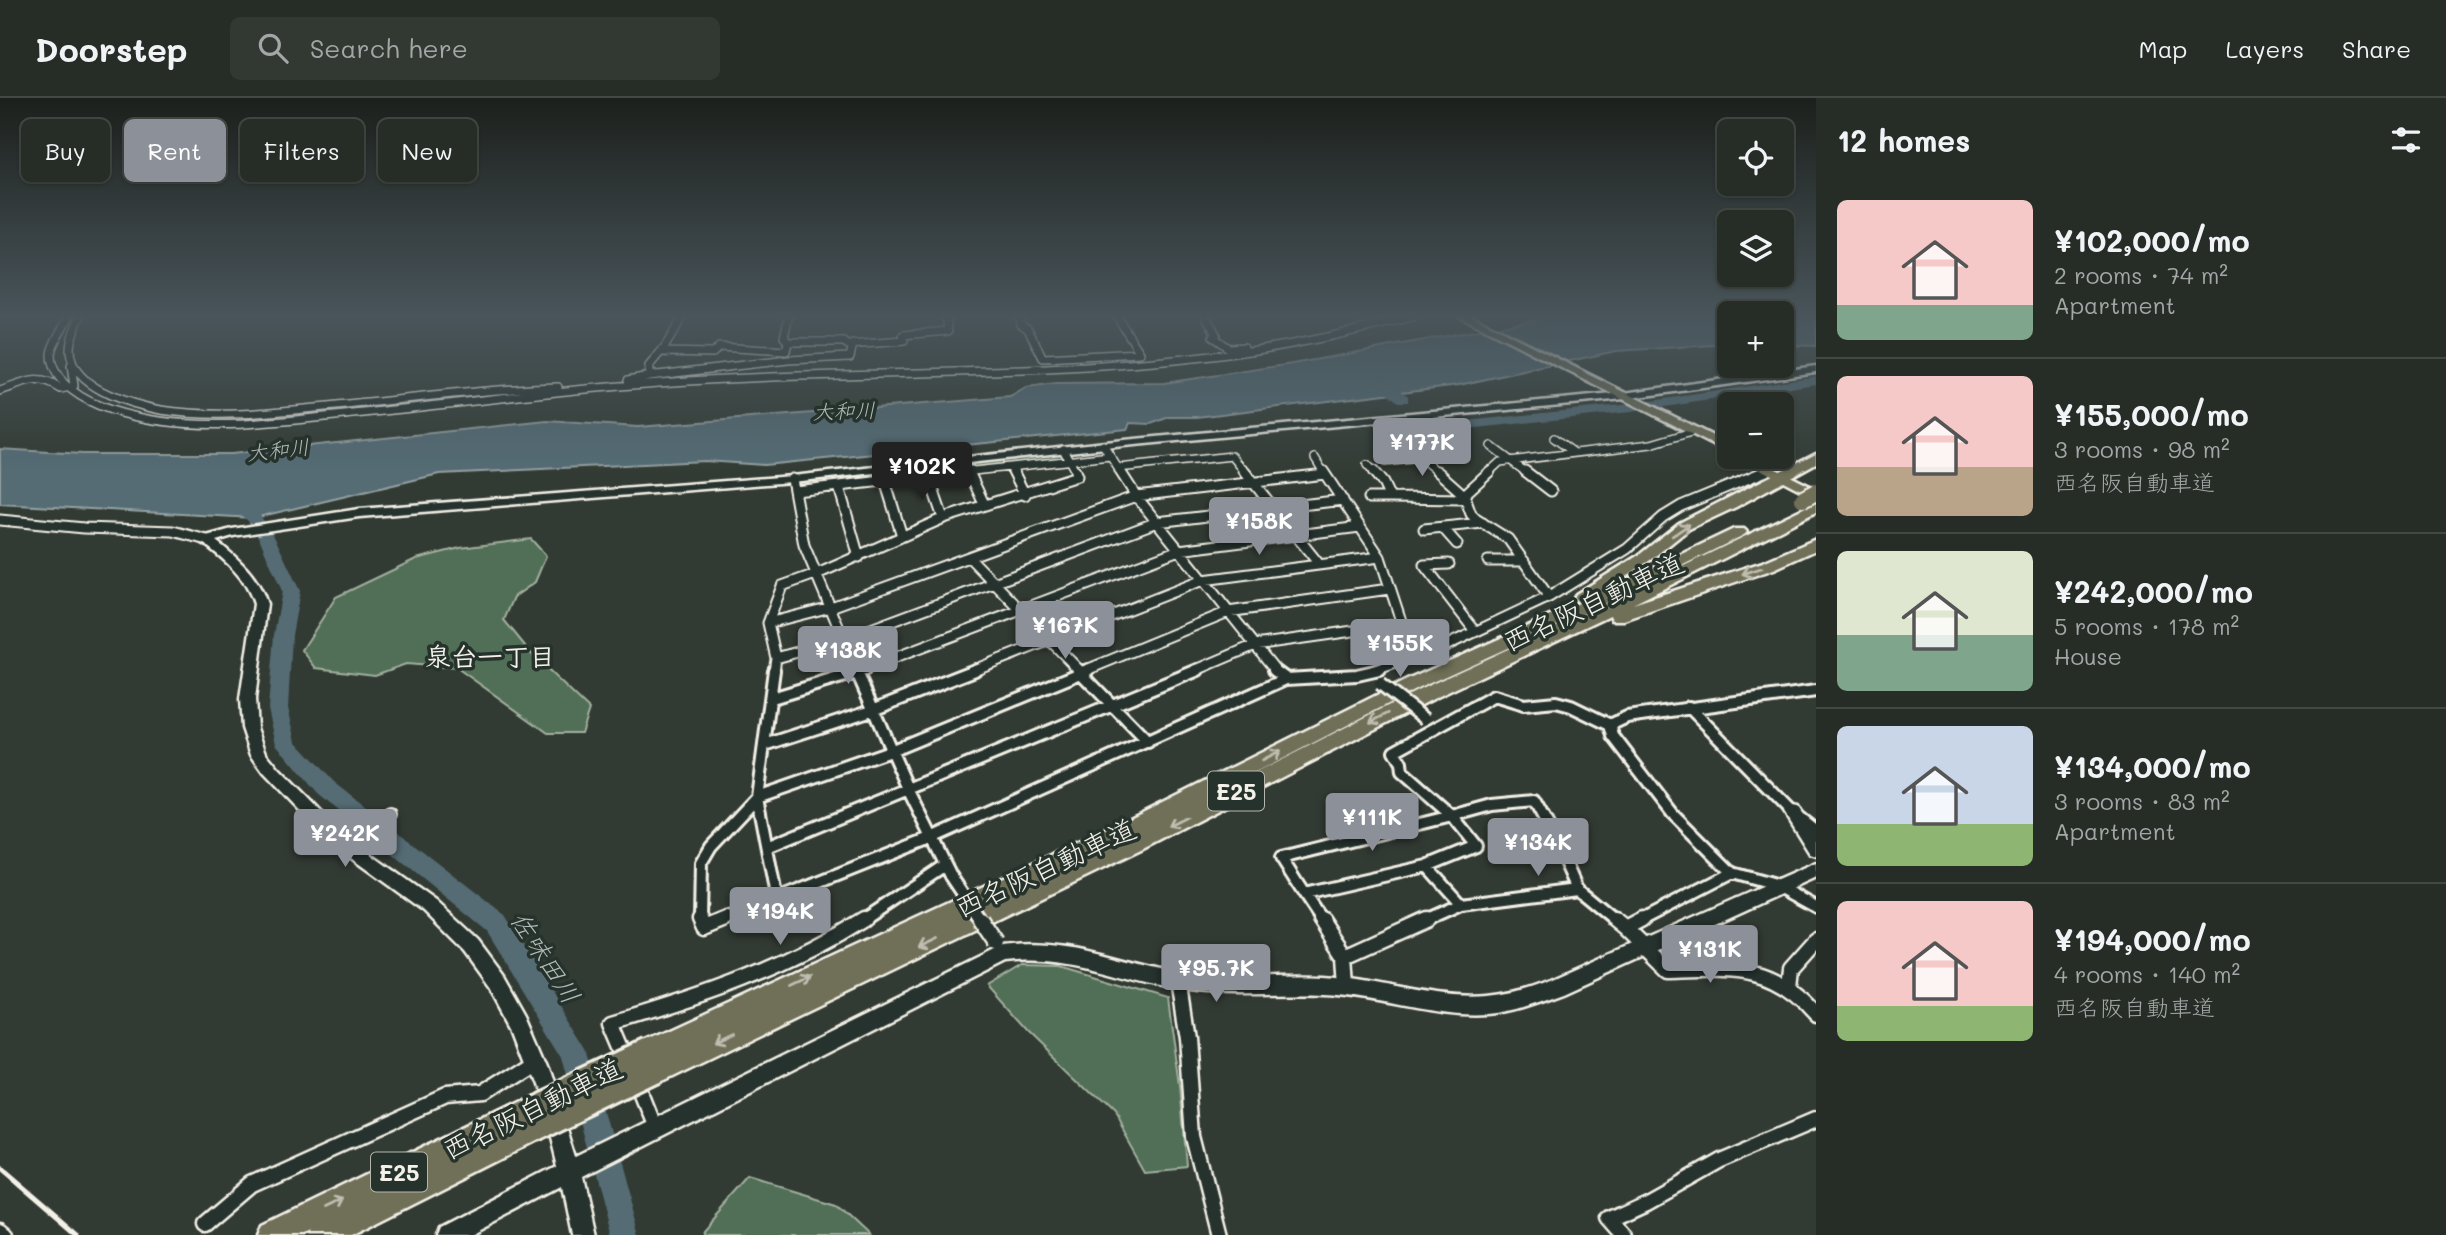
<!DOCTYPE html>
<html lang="en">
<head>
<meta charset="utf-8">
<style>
	body { margin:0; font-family:Mali,"Klee One",sans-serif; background:#323832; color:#f1f3f6; height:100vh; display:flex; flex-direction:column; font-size:26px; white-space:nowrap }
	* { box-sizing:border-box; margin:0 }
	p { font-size:23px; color:#a4a7a7 }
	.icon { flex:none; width:38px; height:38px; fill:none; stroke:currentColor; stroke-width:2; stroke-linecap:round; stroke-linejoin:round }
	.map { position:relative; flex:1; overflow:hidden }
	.panel { display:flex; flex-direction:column; background:#262c26; width:630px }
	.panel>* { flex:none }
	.guide { position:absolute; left:21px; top:21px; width:665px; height:63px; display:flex; gap:14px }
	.buttons { position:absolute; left:1717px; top:21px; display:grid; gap:14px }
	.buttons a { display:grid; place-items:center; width:77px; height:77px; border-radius:10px; background:#262c26; box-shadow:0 2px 5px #0004,0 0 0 2px #424843; font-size:35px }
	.price { position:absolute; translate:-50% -60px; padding:0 16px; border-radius:7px; background:#8c9099; color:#fff; font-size:23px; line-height:46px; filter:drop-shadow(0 2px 4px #0008) }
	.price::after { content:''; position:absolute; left:50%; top:42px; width:21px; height:16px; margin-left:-10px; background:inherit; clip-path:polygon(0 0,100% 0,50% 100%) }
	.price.selected { background:#222; color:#fff }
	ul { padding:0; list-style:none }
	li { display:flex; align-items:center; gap:21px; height:175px; padding:0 21px }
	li+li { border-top:2px solid #424843 }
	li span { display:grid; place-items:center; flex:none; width:196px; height:140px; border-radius:10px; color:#555 }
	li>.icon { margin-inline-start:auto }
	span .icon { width:84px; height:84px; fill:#fffc; stroke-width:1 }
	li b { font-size:30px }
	h2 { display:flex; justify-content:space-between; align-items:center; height:84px; padding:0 21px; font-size:30px }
	.chip { padding:0 24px; border-radius:10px; background:#262c26; box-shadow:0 2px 5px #0004,0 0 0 2px #424843; font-size:24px; line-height:63px }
	.chip.selected { background:#8c9099; color:#fff }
	header { display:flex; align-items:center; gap:42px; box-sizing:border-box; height:98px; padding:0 35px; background:#262c26; border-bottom:2px solid #424843 }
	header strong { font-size:33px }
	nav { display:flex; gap:38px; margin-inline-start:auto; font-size:24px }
	.search { width:490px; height:63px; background:#323832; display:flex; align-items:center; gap:18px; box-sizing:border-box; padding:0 24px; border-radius:10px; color:#a4a7a7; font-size:26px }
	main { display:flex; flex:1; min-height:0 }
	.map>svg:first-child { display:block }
</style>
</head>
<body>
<header>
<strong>Doorstep</strong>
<div class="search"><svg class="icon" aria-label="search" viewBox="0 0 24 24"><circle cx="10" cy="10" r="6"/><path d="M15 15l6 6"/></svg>Search here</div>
<nav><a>Map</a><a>Layers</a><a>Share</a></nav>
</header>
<main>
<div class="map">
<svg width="1816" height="1137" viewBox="0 0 1816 1137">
	<rect width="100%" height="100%" fill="#323b33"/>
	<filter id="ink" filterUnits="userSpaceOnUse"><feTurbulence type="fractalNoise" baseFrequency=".0143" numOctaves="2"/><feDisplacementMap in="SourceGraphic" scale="14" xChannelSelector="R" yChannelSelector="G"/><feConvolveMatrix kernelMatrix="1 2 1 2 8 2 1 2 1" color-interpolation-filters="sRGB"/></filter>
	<g filter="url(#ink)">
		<path fill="#516e56" stroke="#a2b09f" stroke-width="2" d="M 1058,354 L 1064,360 L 800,391 L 799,384 L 802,383 Z
			M 531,441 L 546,458 L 535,484 L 514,499 L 504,522 L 534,559 L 589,611 L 581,635 L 548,635 L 457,570 L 406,566 L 375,577 L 316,570 L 302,552 L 336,499 L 416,461 L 460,450 Z
			M 1022,867 L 1061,868 L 1168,900 L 1180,988 L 1187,1068 L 1145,1072 L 1114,1017 L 1029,935 L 987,888 Z
			M 750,1080 L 836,1106 L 869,1137 L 702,1137 L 703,1133 Z"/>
		<path fill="#556c74" stroke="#95a1a2" stroke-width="2" d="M 1562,217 L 1729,217 L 1729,246 L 1616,253 L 1459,287 L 1197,319 L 1169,319 L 1151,326 L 1130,325 L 1127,331 L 764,367 L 705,363 L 439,376 L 254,420 L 0,406 L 0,351 L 83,356 L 231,356 L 547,323 L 638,329 L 1010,299 L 1026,290 L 1056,286 L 1164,285 L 1292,266 Z
			M 1782,217 L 1816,217 L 1816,248 L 1782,247 Z"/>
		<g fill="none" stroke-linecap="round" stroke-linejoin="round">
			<path fill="#556c74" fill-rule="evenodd" d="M 1377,275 L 1408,298 L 1408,304 L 1398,304 L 1372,282 L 1370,279 Z
				M 1816,278 L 1816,286 L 1631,314 L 1437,334 L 1430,330 L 1437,326 L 1631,306 Z
				M 233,399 L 260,417 L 276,442 L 300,493 L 292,537 L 288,610 L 296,643 L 334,684 L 505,817 L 589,953 L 640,1137 L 610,1137 L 563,958 L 487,833 L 318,696 L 276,646 L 268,610 L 274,537 L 282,493 L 260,442 L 248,423 L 225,404 Z"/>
			<defs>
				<path id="street-far3" d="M 70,217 C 65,228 52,244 51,256 C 51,286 87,304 111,312 C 191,338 283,323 364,315 C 454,306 543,294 632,287 C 833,270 1035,282 1235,255 C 1298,247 1359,232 1420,217
					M 81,217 C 75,231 66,247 72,263 C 82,293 134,307 161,312 C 212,320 264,315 315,310 C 396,303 477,291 558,289
					M 1019,217 L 1021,226 L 1028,231 L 1043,260 L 1140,255 L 1116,217
					M 1205,217 L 1216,236 L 1213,239 L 1228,250 L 1244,249
					M 788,244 L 844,244 L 848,247 L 904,243 L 903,237 L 948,233 L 946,217
					M 663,254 L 713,255 L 719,249 L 786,253 L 788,244 L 784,239 L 789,217
					M 649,278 L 788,262 L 850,259 L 853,246
					M 628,282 L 649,278 L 649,268 L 664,250 L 684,217
					M 0,293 C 25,285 37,275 61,291 L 74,288 L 71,268 L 74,268
					M 1554,340 L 1573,354
					M 1103,347 L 1121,375
					M 1491,348 L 1527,375
					M 1063,351 L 1076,375
					M 1315,360 L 1324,375
					M 1385,364 L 1421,360 L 1439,375
					M 1367,367 L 1374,375
					M 1011,369 L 1014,375
					M 1118,370 L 1232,358 L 1246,375
					M 955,375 L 1110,358
					M 1488,375 L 1500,364 L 1651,346 L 1695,333
					M 1761,375 L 1769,372"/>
				<path id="street-far2" d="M 1013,373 L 1025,397
					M 1120,373 L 1136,398 L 1276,573
					M 1244,373 L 1319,466
					M 1323,373 L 1325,376
					M 1373,373 L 1383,385 L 1390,400 L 1464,401
					M 1437,373 L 1464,397 L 1471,416 L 1476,421 L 1508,441 L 1549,499
					M 1525,373 L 1551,393
					M 969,374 L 984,406
					M 929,379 L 943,420
					M 792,381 L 804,447 L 857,573
					M 885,383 L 902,438
					M 839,389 L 859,459
					M 795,393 L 971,373
					M 1464,397 L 1490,373
					M 1369,400 L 1390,400
					M 0,422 L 84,430 L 173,433 L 207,442
					M 1442,429 L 1457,446
					M 1424,431 L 1483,425
					M 970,460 L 1080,573
					M 1488,463 L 1524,463
					M 1424,467 L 1475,533
					M 1424,467 L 1449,466
					M 768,525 L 831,509 L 1136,398 L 1325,376 L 1380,459 L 1402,526 L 1421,555
					M 776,560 L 844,541 L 1157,424 L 1343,402
					M 774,573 L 776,560 L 768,525 L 782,488 L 824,473 L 944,420 L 1077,378 L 1075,373
					M 860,573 L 1179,452 L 1360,429
					M 971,573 L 1203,482 L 1380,459
					M 1084,573 L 1228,514 L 1389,491
					M 1194,573 L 1255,547 L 1402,526
					M 1372,573 L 1443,549 L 1549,499 L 1627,451 L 1663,419 L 1681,408 L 1766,373"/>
				<path id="street-far1" d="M 856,572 L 909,693 L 951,778
					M 1078,572 L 1148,644
					M 1274,572 L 1286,581
					M 772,600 L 865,572
					M 1689,609 L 1792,714 L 1816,733
					M 1610,627 L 1627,619 L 1816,593
					M 765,647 L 875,611 L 975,572
					M 1452,718 L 1476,748 L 1427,768 L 1304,796 L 1281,760 Z
					M 346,748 L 390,716
					M 767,749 L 1198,572
					M 1427,768 L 1461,806
					M 1577,791 L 1553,737 L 1534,703 L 1492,707 L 1452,718 L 1402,674 L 1401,665 L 1394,653 L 1494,598 L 1524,607 L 1556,604 L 1571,608 L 1610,627 L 1613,638 L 1673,716 L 1732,775 L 1778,788 L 1816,809
					M 1304,796 L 1322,823
					M 777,803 L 757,699 L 893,652 L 1088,572
					M 700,823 L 701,765 L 711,748 L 757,699 L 774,572
					M 722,823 L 931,740 L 1286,581 L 1357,577 L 1379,572
					M 861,823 L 945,767
					M 1423,823 L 1461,806 L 1577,791 L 1616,823
					M 1639,823 L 1732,775"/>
				<path id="street" d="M 700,821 L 704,830 L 726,821
					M 1321,821 L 1345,858 L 1347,888
					M 1614,821 L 1625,830 L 1642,821
					M 1625,830 L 1668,872 C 1731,870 1772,864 1816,916
					M 1345,858 L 1427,821
					M 1178,883 L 1187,939 L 1194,1039 L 1219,1137
					M 1789,888 L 1791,870 L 1816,842
					M 629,963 L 613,925 C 701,899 785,871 864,821
					M 637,984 L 655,1029
					M 205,1126 L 252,1086 L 445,999 L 480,996 L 535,961
					M 0,1132 L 6,1137
					M 1624,1137 L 1609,1120 L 1646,1103 L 1719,1062 L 1816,1021"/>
				<path id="secondary" d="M 1816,268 L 1816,274 L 1624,301 L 1124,348 L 792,384 L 359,419 L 233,438 L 216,443 C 238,460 259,479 267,506 L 255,601 L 257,630 L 266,655 L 279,671 L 345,738 L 436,803 L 478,842 L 504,877 L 526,916 L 547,965 L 576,1058 L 1003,848 C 1072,840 1111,862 1176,874 C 1225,883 1275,876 1325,878 C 1380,881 1434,903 1489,898 C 1511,896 1531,890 1551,882 L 1816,765 L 1816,780 L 1564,895 C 1539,904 1514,914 1488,916 C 1433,920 1379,898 1325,896 C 1275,894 1226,900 1177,891 C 1114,880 1071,856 1005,864 L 581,1079 L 594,1137 L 572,1137 L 562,1089 L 470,1137 L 436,1137 L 439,1129 L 557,1068 L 542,1008 L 512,929 L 491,890 L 465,854 L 424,813 L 333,747 L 264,675 L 251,657 L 242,630 L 240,601 L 254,506 C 246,479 224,461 203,445 L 201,442 L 203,439 L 232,431 L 359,411 L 792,378 L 1124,342 L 1624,295 Z
					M 1792,708 L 1798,709 L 1816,737 L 1816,758 L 1810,756 L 1784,714 L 1786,709 Z"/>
				<path id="primary" d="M 1457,217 L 1470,217 L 1729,346 L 1729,355 Z
					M 1737,359 L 1752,359 L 1816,391 L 1816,400 Z"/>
				<path id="highway" d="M 1816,355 L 1816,365 L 1736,409 L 1689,431 L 1649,463 L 1606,492 L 1734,431 L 1744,431 L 1747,434 L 1744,437 L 1594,511 L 1419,590 L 1222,692 L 1421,591 L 1595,511 L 1816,404 L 1816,414 L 1633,506 L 1763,464 L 1816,441 L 1816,452 L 1774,471 L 1624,522 L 1612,522 L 1610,517 L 1433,601 L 1141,752 L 664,982 L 655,985 L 646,982 L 643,973 L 646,964 L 641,962 L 638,954 L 641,946 L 1116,727 L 1407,582 L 1579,505 L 1574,500 L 1576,496 L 1639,457 L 1679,425 Z
					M 526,999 L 535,1003 L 539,1012 L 535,1020 L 541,1023 L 545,1032 L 541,1041 L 351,1137 L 307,1137 L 308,1134 L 302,1137 L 258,1137 L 262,1127 Z"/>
			</defs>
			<use href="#street-far3" stroke="#f4f1e8" stroke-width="10"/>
			<use href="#street-far2" stroke="#f4f1e8" stroke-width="13"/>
			<use href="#street-far1" stroke="#f4f1e8" stroke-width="16"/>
			<use href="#street" stroke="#f4f1e8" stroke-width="19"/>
			<use href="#secondary" stroke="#f4f1e8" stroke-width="5"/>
			<use href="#primary" stroke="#f4f1e8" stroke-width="5"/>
			<use href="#highway" stroke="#f4f1e8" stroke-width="5"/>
			<use href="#street-far3" stroke="#26332d" stroke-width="7"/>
			<use href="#street-far2" stroke="#26332d" stroke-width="9"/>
			<use href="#street-far1" stroke="#26332d" stroke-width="10"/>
			<use href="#street" stroke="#26332d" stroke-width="14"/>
			<use href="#secondary" fill="#26332d" fill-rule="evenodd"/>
			<use href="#primary" fill="#706f59" fill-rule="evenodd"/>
			<use href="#highway" fill="#706f59" fill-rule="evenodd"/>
			<path stroke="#f4f1e8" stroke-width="5" d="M 0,1070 L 78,1137"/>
			<defs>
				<path id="street-bridge-far1" d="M 1380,586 L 1425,621
					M 951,778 L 981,823"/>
				<path id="street-bridge" d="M 980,821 L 996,845"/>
				<path id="highway-bridge-far1" d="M 1803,401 L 1816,394"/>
				<path id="highway-bridge" d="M 526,1012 L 650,954
					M 532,1032 L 655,973"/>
			</defs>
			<use href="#street-bridge-far1" stroke="#f4f1e8" stroke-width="16" stroke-linecap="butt"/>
			<use href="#street-bridge" stroke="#f4f1e8" stroke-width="19" stroke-linecap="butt"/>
			<use href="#highway-bridge-far1" stroke="#f4f1e8" stroke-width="20" stroke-linecap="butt"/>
			<use href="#highway-bridge" stroke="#f4f1e8" stroke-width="30" stroke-linecap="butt"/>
			<use href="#street-bridge-far1" stroke="#26332d" stroke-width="10"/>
			<use href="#street-bridge" stroke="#26332d" stroke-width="14"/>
			<use href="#highway-bridge-far1" stroke="#706f59" stroke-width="16"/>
			<use href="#highway-bridge" stroke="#706f59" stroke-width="24"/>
		</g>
		<defs><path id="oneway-shaft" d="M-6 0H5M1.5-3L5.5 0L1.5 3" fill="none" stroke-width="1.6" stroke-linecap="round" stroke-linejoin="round" transform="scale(1.75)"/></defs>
		<g stroke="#bfbdaf">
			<use href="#oneway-shaft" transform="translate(1681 432) rotate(-34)"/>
			<use href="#oneway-shaft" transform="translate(1752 473) rotate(162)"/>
			<use href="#oneway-shaft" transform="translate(1379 620) rotate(153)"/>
			<use href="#oneway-shaft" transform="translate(1271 658) rotate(-27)"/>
			<use href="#oneway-shaft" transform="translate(1177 724) rotate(153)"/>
			<use href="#oneway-shaft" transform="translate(928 845) rotate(155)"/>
			<use href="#oneway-shaft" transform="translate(801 883) rotate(-25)"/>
			<use href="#oneway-shaft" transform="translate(722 941) rotate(155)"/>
			<use href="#oneway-shaft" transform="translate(333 1107) rotate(-26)"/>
		</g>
	</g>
	<linearGradient id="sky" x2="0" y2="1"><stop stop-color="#1c201c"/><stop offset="0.58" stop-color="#49555b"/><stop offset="1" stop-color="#49555b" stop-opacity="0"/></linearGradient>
	<rect width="1816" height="376" fill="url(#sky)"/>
	<g text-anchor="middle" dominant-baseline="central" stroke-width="7" stroke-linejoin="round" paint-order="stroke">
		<g font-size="21" font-style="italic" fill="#b4bcba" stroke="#26332d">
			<text transform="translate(844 312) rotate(-2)">大和川</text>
			<text transform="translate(278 351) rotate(-6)">大和川</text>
		</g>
		<g fill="#26332d" stroke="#b6b8b0" stroke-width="2">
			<rect x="1208" y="673.5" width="56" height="39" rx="5"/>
			<rect x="371" y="1054.5" width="56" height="39" rx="5"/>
		</g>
		<g font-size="23" font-weight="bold" fill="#f4f1e8">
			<text x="1236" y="693">E25</text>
			<text x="399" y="1074">E25</text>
		</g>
		<g font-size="26" font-weight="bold" fill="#f4f1e8" stroke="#26332d">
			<text x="490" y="558">泉台一丁目</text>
		</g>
		<g font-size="26" font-style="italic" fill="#b4bcba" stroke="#26332d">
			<text transform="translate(546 859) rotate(57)">佐味田川</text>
		</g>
		<g font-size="28" fill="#f4f1e8" stroke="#26332d">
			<text transform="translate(1593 503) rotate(-25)">西名阪自動車道</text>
			<text transform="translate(1045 769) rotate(-25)">西名阪自動車道</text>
			<text transform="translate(532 1010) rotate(-26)">西名阪自動車道</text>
		</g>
	</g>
</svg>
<div class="buttons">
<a><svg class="icon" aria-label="locate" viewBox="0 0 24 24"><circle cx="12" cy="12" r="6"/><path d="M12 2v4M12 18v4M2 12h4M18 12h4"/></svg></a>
<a><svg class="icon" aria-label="layers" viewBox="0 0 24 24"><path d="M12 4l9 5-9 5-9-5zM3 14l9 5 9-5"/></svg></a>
<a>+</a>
<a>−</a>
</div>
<b class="price" style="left:1422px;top:380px">¥177K</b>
<b class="price selected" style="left:922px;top:404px">¥102K</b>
<b class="price" style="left:1259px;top:459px">¥158K</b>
<b class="price" style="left:1065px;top:563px">¥167K</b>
<b class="price" style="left:1400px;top:581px">¥155K</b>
<b class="price" style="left:848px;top:588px">¥138K</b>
<b class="price" style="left:1372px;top:755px">¥111K</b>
<b class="price" style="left:345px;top:771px">¥242K</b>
<b class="price" style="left:1538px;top:780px">¥134K</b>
<b class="price" style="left:780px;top:849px">¥194K</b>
<b class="price" style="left:1710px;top:887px">¥131K</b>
<b class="price" style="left:1216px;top:906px">¥95.7K</b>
<div class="guide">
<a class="chip">Buy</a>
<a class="chip selected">Rent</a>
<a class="chip">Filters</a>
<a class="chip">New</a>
</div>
</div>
<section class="panel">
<h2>12 homes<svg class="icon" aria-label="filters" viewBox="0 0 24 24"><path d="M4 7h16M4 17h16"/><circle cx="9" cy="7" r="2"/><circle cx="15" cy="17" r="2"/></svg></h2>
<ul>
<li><span style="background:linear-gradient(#f6c9c9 75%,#7fa58c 0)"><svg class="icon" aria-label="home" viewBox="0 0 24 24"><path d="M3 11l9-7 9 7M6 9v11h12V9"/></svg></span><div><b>¥102,000/mo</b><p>2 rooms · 74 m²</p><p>Apartment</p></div></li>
<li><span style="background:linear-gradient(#f6c9c9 65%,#b9a48a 0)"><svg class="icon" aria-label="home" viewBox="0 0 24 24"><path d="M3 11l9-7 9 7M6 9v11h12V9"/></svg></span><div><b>¥155,000/mo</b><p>3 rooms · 98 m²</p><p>西名阪自動車道</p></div></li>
<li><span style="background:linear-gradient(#dfe7d0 60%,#7fa58c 0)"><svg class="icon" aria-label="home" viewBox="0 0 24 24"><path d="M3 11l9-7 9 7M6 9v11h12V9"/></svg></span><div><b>¥242,000/mo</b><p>5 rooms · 178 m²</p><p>House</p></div></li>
<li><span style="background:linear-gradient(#c9d6e8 70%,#8fb573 0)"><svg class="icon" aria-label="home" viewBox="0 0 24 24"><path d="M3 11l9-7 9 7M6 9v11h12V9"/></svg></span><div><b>¥134,000/mo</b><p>3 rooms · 83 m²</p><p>Apartment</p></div></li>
<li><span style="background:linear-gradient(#f6c9c9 75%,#8fb573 0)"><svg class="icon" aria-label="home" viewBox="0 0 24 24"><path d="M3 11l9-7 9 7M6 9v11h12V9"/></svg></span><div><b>¥194,000/mo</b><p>4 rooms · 140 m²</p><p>西名阪自動車道</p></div></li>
</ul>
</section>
</main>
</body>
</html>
